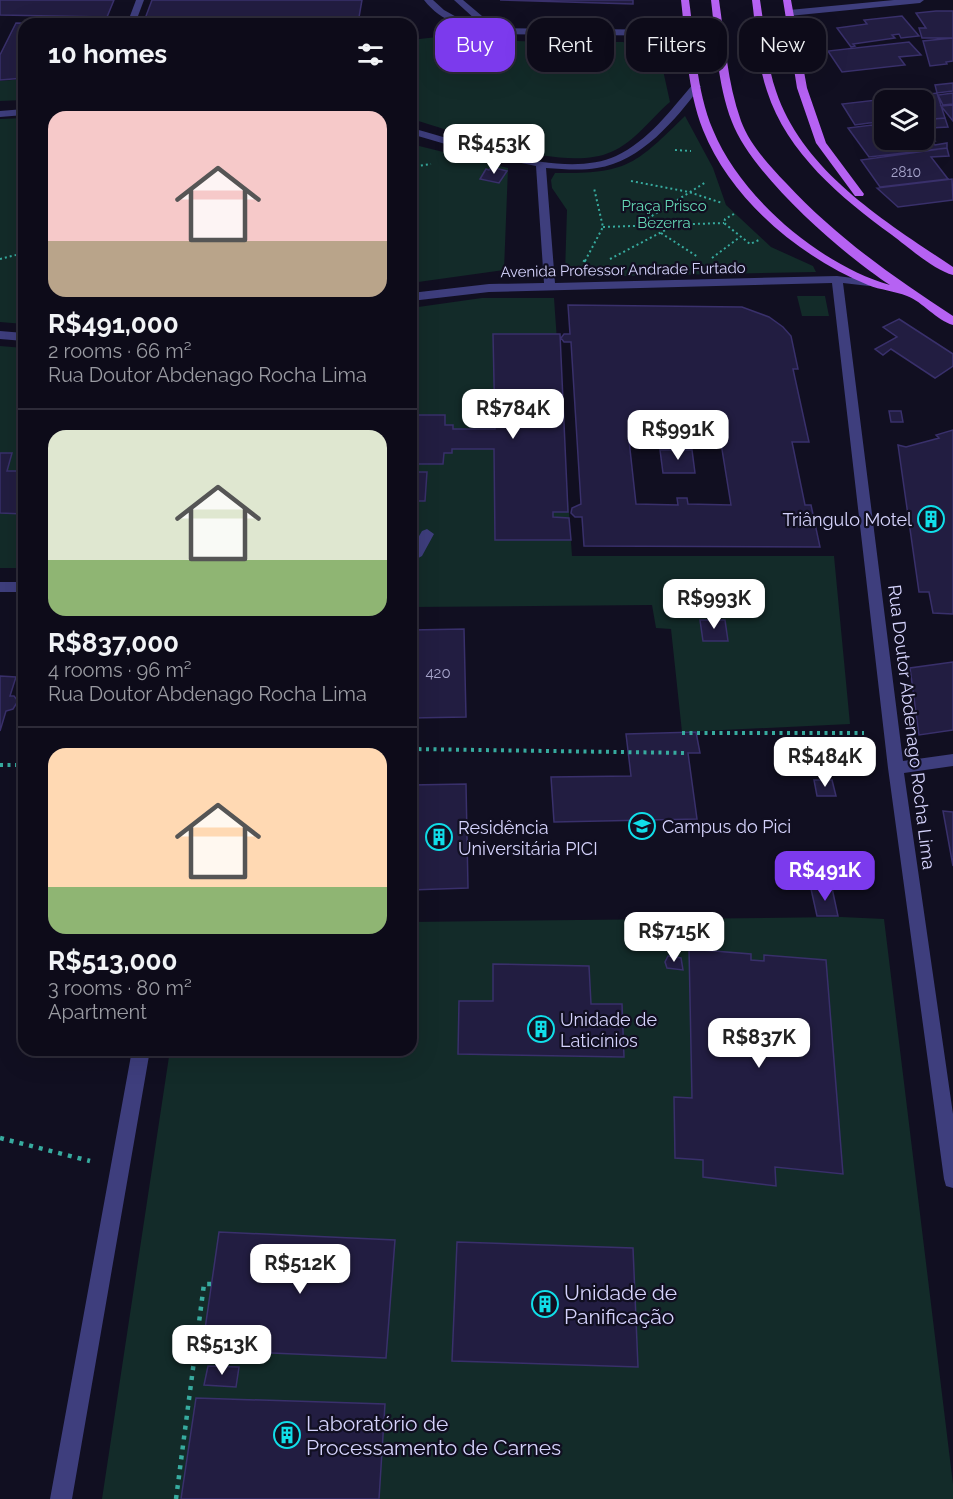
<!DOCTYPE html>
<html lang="en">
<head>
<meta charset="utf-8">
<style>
	body { margin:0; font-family:Raleway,sans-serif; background:#161422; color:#f1f3f6; height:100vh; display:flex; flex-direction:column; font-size:22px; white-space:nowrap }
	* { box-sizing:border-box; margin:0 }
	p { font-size:20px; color:#9a9ba2 }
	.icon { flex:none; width:33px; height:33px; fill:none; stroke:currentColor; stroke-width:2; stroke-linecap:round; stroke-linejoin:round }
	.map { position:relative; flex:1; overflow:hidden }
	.panel { position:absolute; left:18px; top:18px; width:399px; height:1038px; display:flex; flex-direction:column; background:#0d0b19; border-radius:18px; box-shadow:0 6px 24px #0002,0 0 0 2px #2d2b38 }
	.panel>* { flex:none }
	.hud { position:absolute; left:435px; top:18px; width:428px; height:54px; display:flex; gap:12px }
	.fabs { position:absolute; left:874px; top:90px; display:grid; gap:12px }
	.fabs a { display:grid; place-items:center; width:60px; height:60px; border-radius:12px; background:#0d0b19; box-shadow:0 6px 24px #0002,0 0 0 2px #2d2b38; font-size:30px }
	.price { position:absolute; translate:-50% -51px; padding:0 14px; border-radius:12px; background:#fff; color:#222; font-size:20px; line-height:39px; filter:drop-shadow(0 2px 3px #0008) }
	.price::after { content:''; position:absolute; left:50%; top:36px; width:18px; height:14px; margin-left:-9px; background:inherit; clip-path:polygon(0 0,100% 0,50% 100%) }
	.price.current { background:#7c3aed; color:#fff }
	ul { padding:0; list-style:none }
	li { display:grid; align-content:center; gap:12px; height:318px; padding:0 30px }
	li+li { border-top:2px solid #2d2b38 }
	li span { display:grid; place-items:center; height:186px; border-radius:18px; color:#555 }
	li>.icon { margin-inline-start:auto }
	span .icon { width:108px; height:108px; fill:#fffc; stroke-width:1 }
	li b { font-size:26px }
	h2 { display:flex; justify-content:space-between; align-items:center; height:72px; padding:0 30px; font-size:26px }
	.chip { padding:0 21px; border-radius:18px; background:#0d0b19; box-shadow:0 6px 24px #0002,0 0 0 2px #2d2b38; font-size:21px; line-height:54px }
	.chip.current { background:#7c3aed; color:#fff }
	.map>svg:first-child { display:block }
</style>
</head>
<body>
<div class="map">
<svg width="953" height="1499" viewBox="0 0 953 1499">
	<rect width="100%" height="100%" fill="#110f21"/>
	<path fill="#132b29" d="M 437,37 L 539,42 L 623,42 L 643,49 L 661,61 L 670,102 C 651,118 635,142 611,152 C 562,174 462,133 411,119 L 411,40 Z
		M 24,79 L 24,100 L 0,101 L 0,81 Z
		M 685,116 L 713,168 L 726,205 L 771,247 L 813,266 L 816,272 L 575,277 L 565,273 L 567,210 L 552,188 L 551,180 L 555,173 C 627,174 635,165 685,116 Z
		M 24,118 L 24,324 L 0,322 L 0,119 Z
		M 411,144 L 508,168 L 504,270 L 411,283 Z
		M 797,296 L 825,296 L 829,316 L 802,316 Z
		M 482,298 L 554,298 L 572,556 L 834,556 L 850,724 L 682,732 L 671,629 L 656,628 L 652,605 L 411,607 L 411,308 Z
		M 0,346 L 24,348 L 24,568 L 0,568 Z
		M 841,917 L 884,919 L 953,1484 L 953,1499 L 102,1499 L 170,1050 L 411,1050 L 411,922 Z"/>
	<path fill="#221d41" stroke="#39306b" stroke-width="1.5" fill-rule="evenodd" d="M 0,0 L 114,0 L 107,17 L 0,15 Z
		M 152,0 L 362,0 L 358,23 L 143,24 Z
		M 633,0 L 633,4 L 500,0 Z
		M 936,11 L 953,11 L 953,38 L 922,38 L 919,28 L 926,28 L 916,13 Z
		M 902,16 L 919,36 L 901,38 L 899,34 L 892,35 L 895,38 L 853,44 L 855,46 L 851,47 L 837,28 L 867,24 L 864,20 Z
		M 16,23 L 71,24 L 24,24 L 24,78 L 0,80 L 0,55 Z
		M 953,38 L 953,61 L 946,62 L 947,64 L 930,66 L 923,41 Z
		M 909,42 L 921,55 L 899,57 L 905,65 L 842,72 L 828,51 Z
		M 953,83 L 953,91 L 937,93 L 935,85 Z
		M 937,93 L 945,118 L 933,119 L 927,109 L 933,109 L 930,104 L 924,105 L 924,100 L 920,100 L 916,96 Z
		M 953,93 L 953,104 L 943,105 L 938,95 Z
		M 885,99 L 885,122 L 869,123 L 855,125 L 842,104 Z
		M 953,105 L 953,121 L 941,106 Z
		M 945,118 L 948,127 L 930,128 L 924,120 Z
		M 872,125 L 875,130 L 885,129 L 885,140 L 924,140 L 924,127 L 935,141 L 932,141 L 935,145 L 947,143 L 947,148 L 869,157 L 848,128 Z
		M 947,148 L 949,156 L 931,157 L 948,179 L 880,187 L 861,160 Z
		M 491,167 L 507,171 L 499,183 L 480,179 L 486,169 L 489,170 Z
		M 952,179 L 953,200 L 898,207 L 877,188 Z
		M 568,305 L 742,307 L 769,317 L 783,327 L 791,336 L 798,369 L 793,369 L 809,442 L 792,442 L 805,505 L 811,505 L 820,547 L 584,546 L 582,517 L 575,517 L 571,513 L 572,508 L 581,504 L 571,342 L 564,342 L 561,338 L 564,334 L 570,334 ZM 628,431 L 719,431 L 731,505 L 688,504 L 687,498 L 677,498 L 678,505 L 636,504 Z
		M 899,319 L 953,354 L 953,366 L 935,378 L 891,349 L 883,355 L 875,349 L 897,337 L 883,327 Z
		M 493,334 L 560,334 L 568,512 L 553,512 L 553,517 L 569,518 L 571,540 L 495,540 L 494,449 L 452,449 L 452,453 L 444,453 L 443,464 L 418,464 L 417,472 L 427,472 L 425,501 L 411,501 L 411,425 L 414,425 L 414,415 L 445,415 L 445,425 L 453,425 L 453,429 L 495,429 Z
		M 889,411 L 901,411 L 903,422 L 891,422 Z
		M 953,430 L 953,614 L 933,613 L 929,592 L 919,592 L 898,445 L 906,447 L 939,438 L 936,435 Z
		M 660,450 L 692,450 L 695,473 L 663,473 Z
		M 0,453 L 12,453 L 7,471 L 24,471 L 24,514 L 0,513 Z
		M 700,620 L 725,620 L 728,641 L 703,641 Z
		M 464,629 L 466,717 L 411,718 L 411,630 Z
		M 953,662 L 953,730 L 919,735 L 910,668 Z
		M 0,676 L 16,677 L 10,696 L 14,696 L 18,701 L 13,709 L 6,711 L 0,731 Z
		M 696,732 L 700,753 L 688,753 L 697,819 L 554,822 L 551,777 L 631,776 L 626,734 Z
		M 814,780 L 832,780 L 836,796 L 817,796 Z
		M 466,784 L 468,888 L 411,890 L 411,785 Z
		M 943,811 L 953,812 L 953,866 Z
		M 832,888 L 838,916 L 817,916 L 811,889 Z
		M 689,949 L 751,954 L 751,960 L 764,961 L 764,955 L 826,960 L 843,1174 L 775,1167 L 776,1186 L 703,1177 L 703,1160 L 675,1158 L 674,1097 L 692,1098 Z
		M 668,956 L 681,958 L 683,970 L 667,968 L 665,962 Z
		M 493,964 L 589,966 L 591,1004 L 622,1004 L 624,1057 L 458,1054 L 459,1001 L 493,1001 Z
		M 219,1232 L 395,1240 L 386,1358 L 202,1350 Z
		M 457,1242 L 633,1248 L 638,1367 L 452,1361 Z
		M 208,1366 L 239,1367 L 236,1387 L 204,1385 Z
		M 196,1398 L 385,1404 L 379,1499 L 181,1499 Z"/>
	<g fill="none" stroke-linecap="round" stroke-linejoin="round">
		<path stroke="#37ab9f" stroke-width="2" stroke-dasharray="2 3" stroke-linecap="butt" d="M 675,150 L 691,151
			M 411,167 L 431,164
			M 631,181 L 689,192 L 722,203
			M 734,214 L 725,219 L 724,223 L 750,244 L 759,240
			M 639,224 L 706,182
			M 603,227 L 724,223
			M 661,233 L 698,257
			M 712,258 L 740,237
			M 0,259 L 24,253
			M 610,259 L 675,225
			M 585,261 L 603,227 L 594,188"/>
		<path stroke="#37ab9f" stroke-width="3" stroke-dasharray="2 4" stroke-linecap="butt" d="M 584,262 L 585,259"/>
		<path stroke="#37ab9f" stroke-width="4" stroke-dasharray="3 4.5" stroke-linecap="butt" d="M 682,733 L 864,733
			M 411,749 L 688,753
			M 0,765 L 24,765"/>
		<path stroke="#37ab9f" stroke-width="4.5" stroke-dasharray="4 6" stroke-linecap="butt" d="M 0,1138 L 90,1161
			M 176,1499 L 204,1284 L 211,1284"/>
		<path fill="#3e3e7d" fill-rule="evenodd" d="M 136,0 L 144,0 L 135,24 L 127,24 Z
			M 424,0 L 433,0 L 444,10 L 460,19 L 493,28 L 689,30 L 694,33 L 689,36 L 493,34 C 467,29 441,22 424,0 Z
			M 454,0 L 463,0 L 482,16 L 503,24 L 499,27 L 476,20 Z
			M 894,0 L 924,0 L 920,3 L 789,16 L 785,13 L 789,10 Z
			M 693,84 L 701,86 C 676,119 641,162 597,168 C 580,171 563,169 546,168 L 555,283 L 837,276 L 869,280 L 875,283 L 869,286 L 843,283 L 903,761 L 953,754 L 953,766 L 904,773 L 953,1114 L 953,1188 L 946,1186 L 944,1179 L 888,768 L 832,283 L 489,292 L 411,301 L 411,293 L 489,284 L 544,283 L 536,166 L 483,155 L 411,134 L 411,128 C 467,142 561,181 616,156 C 648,141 671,110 693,84 Z
			M 24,109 L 24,115 L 0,117 L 0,111 Z
			M 0,331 L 24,333 L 24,341 L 0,339 Z
			M 427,529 L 434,534 L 422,556 L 411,562 L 411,550 L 422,531 Z
			M 0,582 L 24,582 L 24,592 L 0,592 Z
			M 132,1050 L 150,1050 L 72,1499 L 50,1499 Z"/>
		<path fill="#b662f3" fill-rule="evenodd" d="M 681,0 L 689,0 C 695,43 696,90 713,130 C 741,198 820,265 890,285 C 842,254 752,175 732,122 C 717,83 716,41 711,0 L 719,0 C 725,41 727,82 741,121 C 750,145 769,165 786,183 C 835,236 893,277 953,316 L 953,325 C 936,320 923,302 907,296 C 895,291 880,290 868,285 C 800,257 731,200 703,130 C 687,89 686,43 681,0 Z
			M 752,0 L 760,0 C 765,30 766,62 776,91 C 803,172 886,222 953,267 L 953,275 C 934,270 908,247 892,235 C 841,198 787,153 767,91 C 757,62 756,30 752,0 Z
			M 783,0 L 791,0 L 807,88 L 826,143 L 864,194 L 863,196 L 855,196 L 816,143 L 797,88 Z"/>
	</g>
	<defs>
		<symbol id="building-ring" viewBox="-11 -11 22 22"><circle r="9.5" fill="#110f21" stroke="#11dee9" stroke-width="1.5"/><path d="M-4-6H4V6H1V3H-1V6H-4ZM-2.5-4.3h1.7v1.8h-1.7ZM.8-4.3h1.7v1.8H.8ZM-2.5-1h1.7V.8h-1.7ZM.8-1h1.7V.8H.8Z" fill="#11dee9"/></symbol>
		<symbol id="university-ring" viewBox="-11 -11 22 22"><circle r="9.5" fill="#110f21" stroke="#11dee9" stroke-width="1.5"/><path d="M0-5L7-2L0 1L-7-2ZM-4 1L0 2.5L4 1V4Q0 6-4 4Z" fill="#11dee9"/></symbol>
	</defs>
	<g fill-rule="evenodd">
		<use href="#building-ring" x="916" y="504" width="30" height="30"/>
		<use href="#university-ring" x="627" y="811" width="30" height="30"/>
		<use href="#building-ring" x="424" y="822" width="30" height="30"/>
		<use href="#building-ring" x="526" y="1014" width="30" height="30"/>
		<use href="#building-ring" x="530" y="1289" width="30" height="30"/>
		<use href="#building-ring" x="272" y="1420" width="30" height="30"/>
	</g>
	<g text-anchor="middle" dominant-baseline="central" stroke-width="4.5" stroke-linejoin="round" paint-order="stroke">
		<g font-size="14" fill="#a8a6cd">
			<text x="906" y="172">2810</text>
		</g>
		<g font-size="15" fill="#64d6b4" stroke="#110f21">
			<text x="664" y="206">Praça Prisco<tspan x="664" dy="17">Bezerra</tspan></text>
		</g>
		<g font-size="15" fill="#d5d3fc" stroke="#110f21">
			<text transform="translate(623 270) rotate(-1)">Avenida Professor Andrade Furtado</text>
		</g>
		<g font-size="15" fill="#a8a6cd">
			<text x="438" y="673">420</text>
		</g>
		<g font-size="18" fill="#d5d3fc" stroke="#110f21" text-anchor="start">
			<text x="912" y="519" text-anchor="end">Triângulo Motel</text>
			<text x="662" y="826">Campus do Pici</text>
			<text x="458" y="827">Residência<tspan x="458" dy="21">Universitária PICI</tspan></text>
			<text x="560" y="1019">Unidade de<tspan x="560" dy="21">Laticínios</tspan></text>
		</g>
		<g font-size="18" fill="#d5d3fc" stroke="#110f21">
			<text transform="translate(912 727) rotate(83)">Rua Doutor Abdenago Rocha Lima</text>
		</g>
		<g font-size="21" fill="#d5d3fc" stroke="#110f21" text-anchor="start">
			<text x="564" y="1292">Unidade de<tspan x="564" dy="24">Panificação</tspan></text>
			<text x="306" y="1423">Laboratório de<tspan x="306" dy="24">Processamento de Carnes</tspan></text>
		</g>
	</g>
</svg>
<div class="fabs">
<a><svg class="icon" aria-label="layers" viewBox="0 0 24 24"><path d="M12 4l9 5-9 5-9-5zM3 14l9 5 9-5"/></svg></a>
</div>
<b class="price" style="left:494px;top:175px">R$453K</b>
<b class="price" style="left:513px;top:440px">R$784K</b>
<b class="price" style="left:678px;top:461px">R$991K</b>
<b class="price" style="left:714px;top:630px">R$993K</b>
<b class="price" style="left:825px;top:788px">R$484K</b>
<b class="price current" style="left:825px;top:902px">R$491K</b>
<b class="price" style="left:674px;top:963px">R$715K</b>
<b class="price" style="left:759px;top:1069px">R$837K</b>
<b class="price" style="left:300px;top:1295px">R$512K</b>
<b class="price" style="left:222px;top:1376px">R$513K</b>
<div class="hud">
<a class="chip current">Buy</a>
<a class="chip">Rent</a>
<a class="chip">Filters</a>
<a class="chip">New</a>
</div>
<section class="panel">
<h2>10 homes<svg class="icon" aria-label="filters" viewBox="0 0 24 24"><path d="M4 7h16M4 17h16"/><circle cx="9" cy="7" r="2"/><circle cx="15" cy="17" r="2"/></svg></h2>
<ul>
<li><span style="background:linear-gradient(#f6c9c9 70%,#b9a48a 0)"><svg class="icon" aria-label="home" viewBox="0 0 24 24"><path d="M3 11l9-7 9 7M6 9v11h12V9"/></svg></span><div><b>R$491,000</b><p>2 rooms · 66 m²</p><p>Rua Doutor Abdenago Rocha Lima</p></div></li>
<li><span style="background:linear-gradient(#dfe7d0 70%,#8fb573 0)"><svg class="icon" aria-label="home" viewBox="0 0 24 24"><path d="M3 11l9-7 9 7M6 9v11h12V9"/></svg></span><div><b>R$837,000</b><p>4 rooms · 96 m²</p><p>Rua Doutor Abdenago Rocha Lima</p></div></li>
<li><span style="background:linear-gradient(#ffd9b3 75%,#8fb573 0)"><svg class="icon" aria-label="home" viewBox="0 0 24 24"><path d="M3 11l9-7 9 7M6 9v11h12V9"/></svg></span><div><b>R$513,000</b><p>3 rooms · 80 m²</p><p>Apartment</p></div></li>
</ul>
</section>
</div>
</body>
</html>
